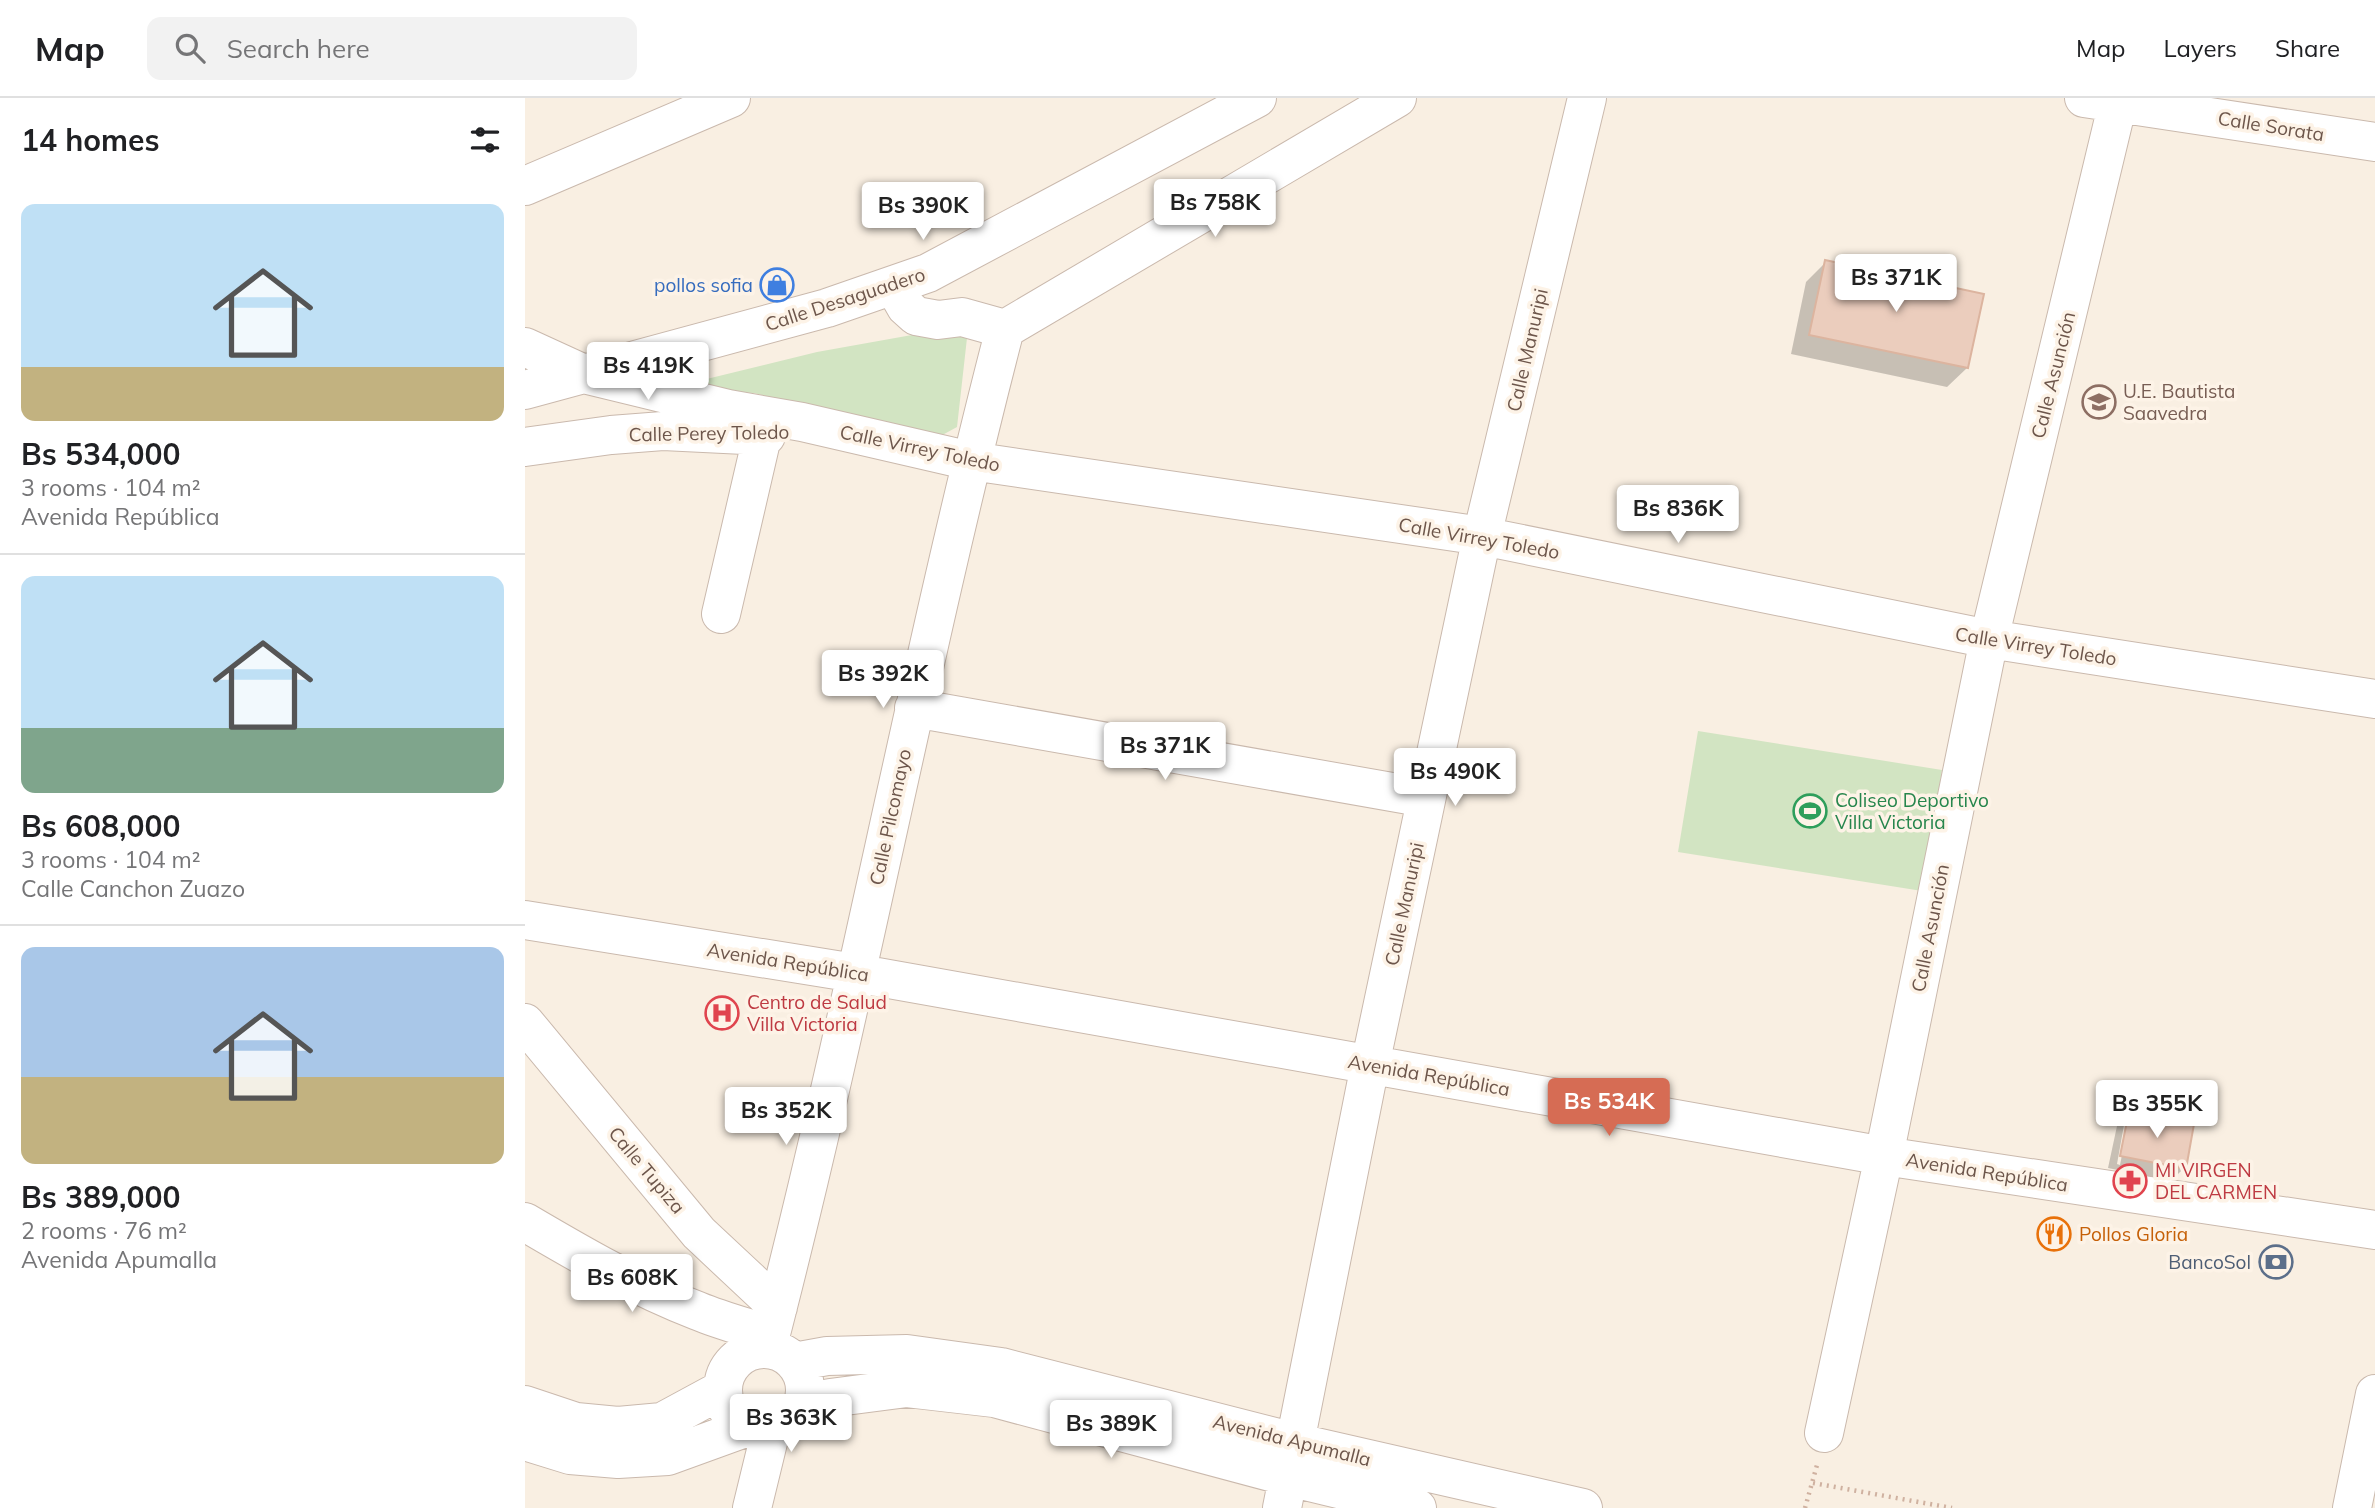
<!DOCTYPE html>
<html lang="en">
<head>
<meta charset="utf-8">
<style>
	body { margin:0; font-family:Mulish,sans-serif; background:#f2f2f2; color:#202124; height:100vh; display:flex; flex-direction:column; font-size:26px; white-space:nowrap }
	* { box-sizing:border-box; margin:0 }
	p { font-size:23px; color:#757577 }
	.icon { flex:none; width:38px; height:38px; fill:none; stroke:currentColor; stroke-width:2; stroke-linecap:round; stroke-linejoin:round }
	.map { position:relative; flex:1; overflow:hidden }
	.side { display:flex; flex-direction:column; background:#fff; width:525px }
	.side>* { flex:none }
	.price { position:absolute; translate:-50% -60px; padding:0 16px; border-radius:7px; background:#fff; color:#222; font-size:23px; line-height:46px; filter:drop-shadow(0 2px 4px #0008) }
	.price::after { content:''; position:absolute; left:50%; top:42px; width:21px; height:16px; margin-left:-10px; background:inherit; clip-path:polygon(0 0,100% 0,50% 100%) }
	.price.selected { background:#d66c54; color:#fff }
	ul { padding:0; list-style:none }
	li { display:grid; align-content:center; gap:14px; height:371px; padding:0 21px }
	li+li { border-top:2px solid #e0e0e0 }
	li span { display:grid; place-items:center; height:217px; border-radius:14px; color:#555 }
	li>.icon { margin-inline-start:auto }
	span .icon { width:126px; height:126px; fill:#fffc; stroke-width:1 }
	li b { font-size:30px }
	h2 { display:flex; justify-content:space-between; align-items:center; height:84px; padding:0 21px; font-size:30px }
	header { display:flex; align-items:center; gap:42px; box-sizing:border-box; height:98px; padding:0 35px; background:#fff; border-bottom:2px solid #e0e0e0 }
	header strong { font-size:33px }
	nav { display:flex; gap:38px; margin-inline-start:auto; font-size:24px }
	.search { width:490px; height:63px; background:#f2f2f2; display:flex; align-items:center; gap:18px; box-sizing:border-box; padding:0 24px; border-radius:14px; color:#757577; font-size:26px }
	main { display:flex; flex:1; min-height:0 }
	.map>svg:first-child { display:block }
</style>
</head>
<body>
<header>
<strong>Map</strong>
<div class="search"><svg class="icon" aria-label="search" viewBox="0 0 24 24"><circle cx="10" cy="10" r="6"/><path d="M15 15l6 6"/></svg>Search here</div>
<nav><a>Map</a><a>Layers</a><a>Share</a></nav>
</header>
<main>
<section class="side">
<h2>14 homes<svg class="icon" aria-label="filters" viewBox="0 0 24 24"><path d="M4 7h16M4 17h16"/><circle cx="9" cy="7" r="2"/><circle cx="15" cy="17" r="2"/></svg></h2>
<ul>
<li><span style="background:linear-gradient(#bfe0f5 75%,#c2b280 0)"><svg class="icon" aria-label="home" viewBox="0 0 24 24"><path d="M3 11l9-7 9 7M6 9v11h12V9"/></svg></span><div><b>Bs 534,000</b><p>3 rooms · 104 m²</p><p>Avenida República</p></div></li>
<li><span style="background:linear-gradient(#bfe0f5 70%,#7fa58c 0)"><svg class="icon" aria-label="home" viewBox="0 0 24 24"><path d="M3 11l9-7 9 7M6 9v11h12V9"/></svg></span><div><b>Bs 608,000</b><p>3 rooms · 104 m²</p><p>Calle Canchon Zuazo</p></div></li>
<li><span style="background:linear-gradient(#a9c7e8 60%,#c2b280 0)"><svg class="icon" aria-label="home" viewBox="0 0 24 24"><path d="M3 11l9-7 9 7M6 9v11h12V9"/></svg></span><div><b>Bs 389,000</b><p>2 rooms · 76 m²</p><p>Avenida Apumalla</p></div></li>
</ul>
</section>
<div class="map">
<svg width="1850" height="1410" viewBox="0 0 1850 1410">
	<rect width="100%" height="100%" fill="#f9efe2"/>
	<path fill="#d2e4c2" d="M 426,230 L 442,240 L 432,329 L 410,341 L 229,295 L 176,293 L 157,287 L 292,254 Z
		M 1173,633 L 1417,672 L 1397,793 L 1153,754 Z"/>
	<path fill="#0003" fill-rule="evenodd" d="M 1301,164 L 1442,270 L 1422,289 L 1266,256 L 1281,184 Z
		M 1605,1015 L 1659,1070 L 1646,1083 L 1583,1070 L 1592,1028 ZM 1599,1027 L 1603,1027 L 1595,1067 L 1592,1066 Z"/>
	<path fill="#ebcdbd" stroke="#dcb49f" stroke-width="2" d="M 1300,162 L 1459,196 L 1443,270 L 1284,237 Z
		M 1604,1013 L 1669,1026 L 1661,1071 L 1595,1058 Z"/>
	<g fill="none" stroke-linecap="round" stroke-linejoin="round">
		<defs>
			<path id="minor" d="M 1559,0 L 1850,44
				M 0,88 L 206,0
				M 369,188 L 381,209 L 391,218 L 413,222 L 437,219 L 480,231
				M 480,231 L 872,0
				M 0,249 L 59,276 L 203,311 L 277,324 L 446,363 L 957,438 L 1464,541 L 1850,601
				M 0,292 L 302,210 L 403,175 L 732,0
				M 0,349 L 86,337 L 138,333 L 241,338
				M 196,516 L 237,339
				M 389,610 L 901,700
				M 0,822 L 330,875 L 1359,1058 L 1850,1132
				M 0,925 L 174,1135 L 253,1209
				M 0,1124 C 56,1157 113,1190 173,1213 C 197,1223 221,1229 245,1237
				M 242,1251 C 330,913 392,569 480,231
				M198 1292a41 41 0 1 1 82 0a41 41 0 1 1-82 0Z
				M 269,1264 L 302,1258 L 382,1256 L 476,1269 L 769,1344 L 1058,1410
				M 0,1307 L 51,1324 L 93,1328 L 137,1324 L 198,1291
				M 277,1308 L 305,1300 L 382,1290 L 469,1300 L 764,1379 L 892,1410
				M 1299,1335 L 1359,1058 L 1464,541 L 1594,0
				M 0,1343 L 45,1357 L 93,1361 L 143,1358 L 223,1329
				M 227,1410 L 246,1332
				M 757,1410 L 845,967 L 957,438 L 1062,0
				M 1827,1410 L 1850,1296"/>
		</defs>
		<use href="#minor" stroke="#cab9ad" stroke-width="40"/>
		<path stroke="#cfb1a0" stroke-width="4.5" stroke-dasharray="2 5" stroke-linecap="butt" d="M 1288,1385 L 1427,1410
			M 1280,1410 L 1292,1367"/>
		<use href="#minor" stroke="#fff" stroke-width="38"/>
	</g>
	<defs>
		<symbol id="shop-ring" viewBox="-11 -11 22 22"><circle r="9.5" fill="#fdf3e7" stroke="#3f7fe0" stroke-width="1.5"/><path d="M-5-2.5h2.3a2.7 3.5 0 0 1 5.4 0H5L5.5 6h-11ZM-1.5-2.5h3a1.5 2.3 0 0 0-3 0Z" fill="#3f7fe0"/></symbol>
		<symbol id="school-ring" viewBox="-11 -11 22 22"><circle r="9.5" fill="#fdf3e7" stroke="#8d6e63" stroke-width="1.5"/><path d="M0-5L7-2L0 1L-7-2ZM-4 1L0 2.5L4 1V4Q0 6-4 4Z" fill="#8d6e63"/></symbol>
		<symbol id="stadium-ring" viewBox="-11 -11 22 22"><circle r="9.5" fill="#fdf3e7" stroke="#2e9e5b" stroke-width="1.5"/><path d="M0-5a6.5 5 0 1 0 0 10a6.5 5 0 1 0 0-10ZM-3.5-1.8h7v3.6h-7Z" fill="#2e9e5b"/></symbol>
		<symbol id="hospital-ring" viewBox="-11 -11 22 22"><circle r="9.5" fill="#fdf3e7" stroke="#e0444e" stroke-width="1.5"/><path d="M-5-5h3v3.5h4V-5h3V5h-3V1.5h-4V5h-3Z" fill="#e0444e"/></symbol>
		<symbol id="pharmacy-ring" viewBox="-11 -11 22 22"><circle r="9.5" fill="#fdf3e7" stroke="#e0444e" stroke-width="1.5"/><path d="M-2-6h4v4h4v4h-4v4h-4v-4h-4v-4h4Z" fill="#e0444e"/></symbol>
		<symbol id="restaurant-ring" viewBox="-11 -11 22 22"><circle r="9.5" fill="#fdf3e7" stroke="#e8710a" stroke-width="1.5"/><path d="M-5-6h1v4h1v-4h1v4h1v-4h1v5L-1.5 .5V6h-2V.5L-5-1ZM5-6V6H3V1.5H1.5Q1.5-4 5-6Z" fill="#e8710a"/></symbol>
		<symbol id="bank-ring" viewBox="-11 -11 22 22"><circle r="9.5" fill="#fdf3e7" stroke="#5c6f8a" stroke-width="1.5"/><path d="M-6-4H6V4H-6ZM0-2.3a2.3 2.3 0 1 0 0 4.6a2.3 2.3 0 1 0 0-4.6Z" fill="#5c6f8a"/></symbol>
	</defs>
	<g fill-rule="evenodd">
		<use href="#shop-ring" x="233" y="168" width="38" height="38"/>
		<use href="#school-ring" x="1555" y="285" width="38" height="38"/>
		<use href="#stadium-ring" x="1266" y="694" width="38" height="38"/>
		<use href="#hospital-ring" x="178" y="896" width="38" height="38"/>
		<use href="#pharmacy-ring" x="1586" y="1064" width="38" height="38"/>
		<use href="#restaurant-ring" x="1510" y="1117" width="38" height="38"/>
		<use href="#bank-ring" x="1732" y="1145" width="38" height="38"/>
	</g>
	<g text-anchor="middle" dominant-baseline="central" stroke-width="7" stroke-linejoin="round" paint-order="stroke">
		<g font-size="19" fill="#6d564b" stroke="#fdf3e7">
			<text transform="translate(1746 28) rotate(9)">Calle Sorata</text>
			<text transform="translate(320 201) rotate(-18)">Calle Desaguadero</text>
			<text transform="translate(1002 252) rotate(-77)">Calle Manuripi</text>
			<text transform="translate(1528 277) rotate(-76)">Calle Asunción</text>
			<text transform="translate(184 335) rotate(-1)">Calle Perey Toledo</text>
			<text transform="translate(395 350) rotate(12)">Calle Virrey Toledo</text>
			<text transform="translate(954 440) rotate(10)">Calle Virrey Toledo</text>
			<text transform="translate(1511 548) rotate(9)">Calle Virrey Toledo</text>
			<text transform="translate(365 719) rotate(-78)">Calle Pilcomayo</text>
			<text transform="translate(879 806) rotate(-78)">Calle Manuripi</text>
			<text transform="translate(1405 830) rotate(-79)">Calle Asunción</text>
			<text transform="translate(263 864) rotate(9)">Avenida República</text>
			<text transform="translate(904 977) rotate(10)">Avenida República</text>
			<text transform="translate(122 1072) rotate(50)">Calle Tupiza</text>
			<text transform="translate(1462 1074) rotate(9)">Avenida República</text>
			<text transform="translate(767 1342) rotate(14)">Avenida Apumalla</text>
		</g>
		<g font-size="19" fill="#366cbe" stroke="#fdf3e7" text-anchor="end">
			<text x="228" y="187">pollos sofia</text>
		</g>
		<g font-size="19" fill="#785e54" stroke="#fdf3e7" text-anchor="start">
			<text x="1598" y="293">U.E. Bautista<tspan x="1598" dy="22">Saavedra</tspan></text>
		</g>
		<g font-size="19" fill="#27864d" stroke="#fdf3e7" text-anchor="start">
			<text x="1310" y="702">Coliseo Deportivo<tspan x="1310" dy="22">Villa Victoria</tspan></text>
		</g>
		<g font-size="19" fill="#be3a42" stroke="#fdf3e7" text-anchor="start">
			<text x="222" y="904">Centro de Salud<tspan x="222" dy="22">Villa Victoria</tspan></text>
			<text x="1630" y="1072">MI VIRGEN<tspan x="1630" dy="22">DEL CARMEN</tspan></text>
		</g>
		<g font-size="19" fill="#c56008" stroke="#fdf3e7" text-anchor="start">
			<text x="1554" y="1136">Pollos Gloria</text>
		</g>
		<g font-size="19" fill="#4e5e75" stroke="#fdf3e7" text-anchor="end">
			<text x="1726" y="1164">BancoSol</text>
		</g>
	</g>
</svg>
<b class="price" style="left:690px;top:141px">Bs 758K</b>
<b class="price" style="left:398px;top:144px">Bs 390K</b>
<b class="price" style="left:1371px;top:216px">Bs 371K</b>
<b class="price" style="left:123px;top:304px">Bs 419K</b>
<b class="price" style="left:1153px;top:447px">Bs 836K</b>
<b class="price" style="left:358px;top:612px">Bs 392K</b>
<b class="price" style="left:640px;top:684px">Bs 371K</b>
<b class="price" style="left:930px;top:710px">Bs 490K</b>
<b class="price selected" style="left:1084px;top:1040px">Bs 534K</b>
<b class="price" style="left:1632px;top:1042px">Bs 355K</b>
<b class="price" style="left:261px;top:1049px">Bs 352K</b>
<b class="price" style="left:107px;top:1216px">Bs 608K</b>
<b class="price" style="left:266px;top:1356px">Bs 363K</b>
<b class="price" style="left:586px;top:1362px">Bs 389K</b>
</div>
</main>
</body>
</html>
